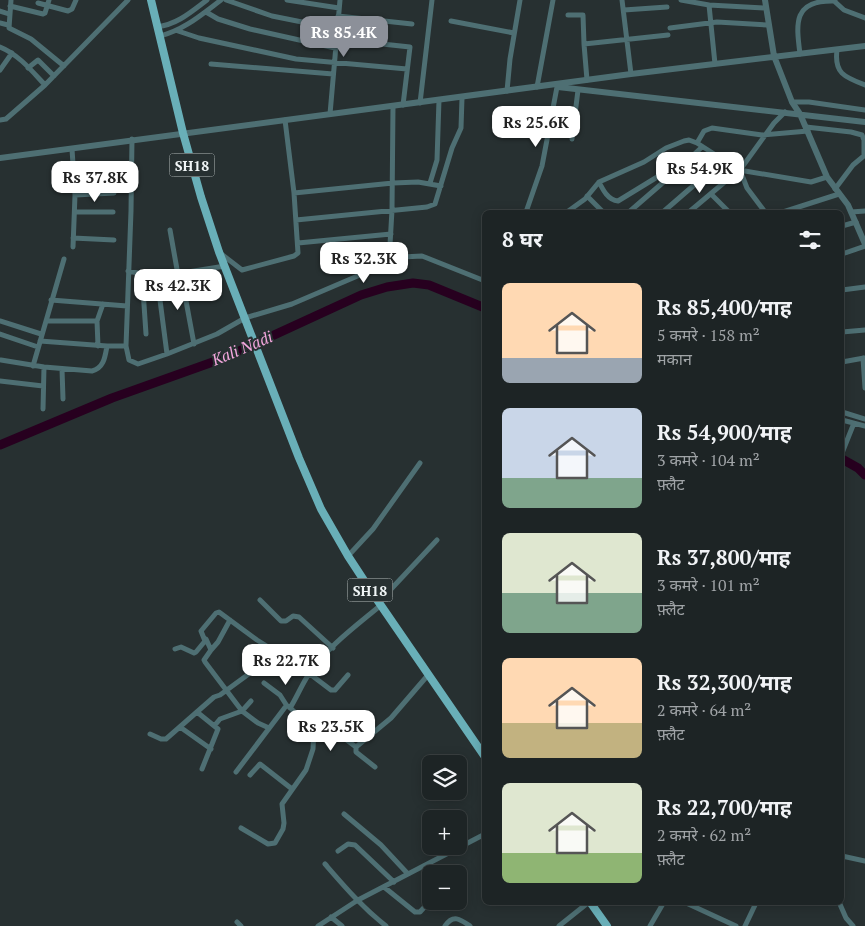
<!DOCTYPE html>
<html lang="hi">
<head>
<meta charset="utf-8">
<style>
	body { margin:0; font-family:"PT Serif","Noto Sans Devanagari",serif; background:#2a3032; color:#f1f3f6; height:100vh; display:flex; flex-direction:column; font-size:19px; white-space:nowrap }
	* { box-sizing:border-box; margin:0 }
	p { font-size:16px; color:#a0a4a7 }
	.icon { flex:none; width:28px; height:28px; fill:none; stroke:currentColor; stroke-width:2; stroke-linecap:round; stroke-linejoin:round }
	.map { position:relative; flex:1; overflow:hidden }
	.sheet { position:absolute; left:482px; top:210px; width:362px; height:695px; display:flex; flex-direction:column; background:#1d2425; border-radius:8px; box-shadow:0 2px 12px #0003,0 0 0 1px #3b4142 }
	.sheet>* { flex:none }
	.tools { position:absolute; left:422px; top:755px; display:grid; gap:10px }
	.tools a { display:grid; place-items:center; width:45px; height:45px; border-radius:8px; background:#1d2425; box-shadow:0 2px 12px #0003,0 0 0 1px #3b4142; font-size:25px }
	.price { position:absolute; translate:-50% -42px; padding:0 11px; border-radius:10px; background:#fff; color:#222; font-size:16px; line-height:32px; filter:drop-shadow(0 1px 2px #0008) }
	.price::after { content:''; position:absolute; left:50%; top:30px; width:15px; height:11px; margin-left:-8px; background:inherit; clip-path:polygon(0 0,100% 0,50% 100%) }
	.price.on { background:#8c9099; color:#fff }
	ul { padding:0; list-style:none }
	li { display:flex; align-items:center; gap:15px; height:125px; padding:0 20px }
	li span { display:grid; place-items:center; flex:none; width:140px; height:100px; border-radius:8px; color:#555 }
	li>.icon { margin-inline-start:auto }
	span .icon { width:60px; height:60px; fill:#fffc; stroke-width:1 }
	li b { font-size:21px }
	h2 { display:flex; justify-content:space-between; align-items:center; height:60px; padding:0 20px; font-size:21px }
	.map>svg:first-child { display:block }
</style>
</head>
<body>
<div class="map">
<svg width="865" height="926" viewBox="0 0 865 926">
	<rect width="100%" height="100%" fill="#273031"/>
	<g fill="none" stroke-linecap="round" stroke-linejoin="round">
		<path stroke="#27001f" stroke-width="9" d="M 0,445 L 112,398 L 224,358 L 361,295 L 387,287 L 413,283 L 429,285 L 485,308
			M 842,459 L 858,468 L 865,475"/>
		<path stroke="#4e6f73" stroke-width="5" d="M 11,0 L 9,28 L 31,39 L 64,66
			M 226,0 L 272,16 L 337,29
			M 287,0 L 339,8
			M 622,0 L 631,74
			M 681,0 L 709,5
			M 834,1 L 844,10 L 865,18
			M 38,3 L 68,11 L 72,9 L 76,0
			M 10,6 L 43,14 L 45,13 L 49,0
			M 624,10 L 667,7
			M 0,11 L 9,14
			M 206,12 L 218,19 L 250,29 L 335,48
			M 568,15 L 583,15 L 584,44
			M 338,16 L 412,24
			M 451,21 L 514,33
			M 0,23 L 8,25
			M 157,27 C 178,24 191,12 207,0
			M 670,28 L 717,22 L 768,25
			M 178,31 L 199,38 L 296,59 L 407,69
			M 160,36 C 184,30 201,15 221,0
			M 336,39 L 410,47 L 403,105
			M 0,47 C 18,54 32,71 45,85
			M 837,50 C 834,73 844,77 865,85
			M 800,54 C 796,23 793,0 834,1 L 835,0
			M 211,64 L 333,74
			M 715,64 L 709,5 L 766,8
			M 28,68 L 38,60 L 54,76
			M 0,70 L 12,53
			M 587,80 L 584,44 L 668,35
			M 537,87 L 553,0
			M 507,91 L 510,59 L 520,0
			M 792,102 L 809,102 L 865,110
			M 420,103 L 432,0
			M 330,114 L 340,0
			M 0,120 L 6,119 L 45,85 L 128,0
			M 806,127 L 851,132 L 862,135 L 864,140 L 864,156
			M 132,139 L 131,211 L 126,346 L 129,360 L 138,364 L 167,354 L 217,334 L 245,318 L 292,304 L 402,257 L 422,256 L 485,281
			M 572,139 L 578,90
			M 697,143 L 704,131 L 712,128 L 762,135 L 808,131
			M 72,149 L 75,195 L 73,247
			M 599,182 C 603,190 608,200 618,201 L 667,171 L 675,172 L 702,147
			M 430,183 L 437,160 L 439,100
			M 835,189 L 853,165 L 865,155
			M 294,193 L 393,183 L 418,182 L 441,186
			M 711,194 L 729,212
			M 75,195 L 114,193
			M 587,196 L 603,212
			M 75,212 L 113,212
			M 526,212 L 542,166 L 557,87
			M 567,212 L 585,199 L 599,182 L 644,162 L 666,148 L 684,141 L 689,140 L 697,143 L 739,170 L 811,182 L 827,177
			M 629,212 L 674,173
			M 663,212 L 723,160
			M 689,212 L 739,170
			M 765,212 L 747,188 L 740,170 L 774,123 L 785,112
			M 783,212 L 839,194
			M 851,212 L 865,211
			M 296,220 L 427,207 L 435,204 L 452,148 L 461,128 L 462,98
			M 842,226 L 856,222
			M 170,230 L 178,275
			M 73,238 L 114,240
			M 298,243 L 391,234
			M 220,253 L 242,270 L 294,256 L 298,253 L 294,193 L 285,120
			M 842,254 L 865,246
			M 389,262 L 392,210 L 393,106
			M 128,271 L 157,277 L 225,266
			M 181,274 L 194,344
			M 142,275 L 146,334
			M 157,277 L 167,354
			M 842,290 L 865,287
			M 51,300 L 127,306
			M 0,321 L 41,334
			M 46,321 L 97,321
			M 842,332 L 865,330
			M 0,334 L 38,347
			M 40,341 L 107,346 L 126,346
			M 98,346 L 97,321 L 103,304
			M 863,358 L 865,388
			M 1,360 L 44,367 L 92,371 C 104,368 105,357 107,346
			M 842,362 L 864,358
			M 33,366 L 64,259
			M 62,369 L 63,399
			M 0,381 L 43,386
			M 43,409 L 44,367
			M 842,412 L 865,419
			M 842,420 L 865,426
			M 842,453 L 854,423
			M 348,556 L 373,529 L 420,463
			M 260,600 L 281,621 L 286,621 L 293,616 L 299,617 L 333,648
			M 379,602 L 437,540
			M 206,639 L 211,650 L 204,660 L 205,662 L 242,711 L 258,723 L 269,728
			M 175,649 L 181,647 L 194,653 L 196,652 L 205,641 L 201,631 L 216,613 L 219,612 L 257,640 L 302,668 L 331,690 L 335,690 L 348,675
			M 211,650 L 218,642 L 230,620
			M 264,683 L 280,695 L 287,706
			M 290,708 C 297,697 302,684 309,674 C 327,647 356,626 381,605
			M 197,712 L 218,729 L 202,769
			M 215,725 L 220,719 L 242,711 L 251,701
			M 180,727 L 211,749
			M 150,734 L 161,739 L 166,739 L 214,697 L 220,695 L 257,668 L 280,656
			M 315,734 L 330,742 L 340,735 L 356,747
			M 375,767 L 356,752 L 356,747 L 391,718 L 428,675
			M 236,772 L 286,706 L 288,706 L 314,729 L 313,749 L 306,770 L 282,804 L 284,823 L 283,829 L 275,843 L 268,844 L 241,828
			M 250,775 L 260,764 L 292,789
			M 344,814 L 381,845 L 408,874
			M 338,851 L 348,844 L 355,845 L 394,882
			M 842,856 L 865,861
			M 325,864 C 345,887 362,907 386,926
			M 384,887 L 415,912 L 420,912 L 429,902
			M 684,902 L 736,926
			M 839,902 L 846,918 L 853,926
			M 331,917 L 342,926
			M 237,922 L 241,926
			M 318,926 L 358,900 L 485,834
			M 445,926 C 453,914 460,919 470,926
			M 559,926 L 589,902
			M 650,926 L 664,902
			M 745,926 L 756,903"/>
		<path stroke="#4e6f73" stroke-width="6" d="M 765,0 L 774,56 L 792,102 L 800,114 L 827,177 L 848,205 L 865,244
			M 558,87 L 865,122
			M 0,158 L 631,74 L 865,46"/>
		<path stroke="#69afb8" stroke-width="8" d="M 151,0 L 183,133 L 201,197 L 219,252 L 299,458 L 321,509 L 348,556 L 369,588 L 485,757
			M 590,902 L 607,926"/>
	</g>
	<g text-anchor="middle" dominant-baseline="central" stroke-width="4" stroke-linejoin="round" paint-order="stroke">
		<g fill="#273031" stroke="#b4babb" stroke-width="1">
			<rect x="169.5" y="153.5" width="45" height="23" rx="4"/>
			<rect x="347.5" y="578.5" width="45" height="23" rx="4"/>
		</g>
		<g font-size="14" font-weight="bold" fill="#f0f5f6">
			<text x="192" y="165">SH18</text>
			<text x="370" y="590">SH18</text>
		</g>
		<g font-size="16" font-style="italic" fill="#f4a7de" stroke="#273031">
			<text transform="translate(242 348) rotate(-23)">Kali Nadi</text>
		</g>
	</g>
</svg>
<div class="tools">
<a><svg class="icon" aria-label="layers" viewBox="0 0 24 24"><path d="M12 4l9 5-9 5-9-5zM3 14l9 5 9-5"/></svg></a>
<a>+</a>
<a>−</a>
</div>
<b class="price on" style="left:344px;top:58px">Rs 85.4K</b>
<b class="price" style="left:536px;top:148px">Rs 25.6K</b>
<b class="price" style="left:700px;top:194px">Rs 54.9K</b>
<b class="price" style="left:95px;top:203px">Rs 37.8K</b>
<b class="price" style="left:364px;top:284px">Rs 32.3K</b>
<b class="price" style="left:178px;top:311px">Rs 42.3K</b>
<b class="price" style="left:286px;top:686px">Rs 22.7K</b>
<b class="price" style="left:331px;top:752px">Rs 23.5K</b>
<section class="sheet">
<h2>8 घर<svg class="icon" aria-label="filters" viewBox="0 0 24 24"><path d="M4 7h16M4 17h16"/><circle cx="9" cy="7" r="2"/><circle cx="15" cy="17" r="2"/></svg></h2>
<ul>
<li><span style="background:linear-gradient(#ffd9b3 75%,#9aa5b1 0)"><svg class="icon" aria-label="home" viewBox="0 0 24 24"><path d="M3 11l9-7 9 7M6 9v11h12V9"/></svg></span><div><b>Rs 85,400/माह</b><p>5 कमरे · 158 m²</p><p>मकान</p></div></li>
<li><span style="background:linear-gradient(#c9d6e8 70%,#7fa58c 0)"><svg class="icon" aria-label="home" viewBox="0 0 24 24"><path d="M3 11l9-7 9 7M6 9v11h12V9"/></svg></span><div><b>Rs 54,900/माह</b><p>3 कमरे · 104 m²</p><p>फ़्लैट</p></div></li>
<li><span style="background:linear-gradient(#dfe7d0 60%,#7fa58c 0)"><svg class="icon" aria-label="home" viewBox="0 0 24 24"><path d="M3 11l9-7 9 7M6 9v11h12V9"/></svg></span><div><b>Rs 37,800/माह</b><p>3 कमरे · 101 m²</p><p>फ़्लैट</p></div></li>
<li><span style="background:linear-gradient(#ffd9b3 65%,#c2b280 0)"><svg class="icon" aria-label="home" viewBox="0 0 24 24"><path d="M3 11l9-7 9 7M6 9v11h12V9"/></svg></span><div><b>Rs 32,300/माह</b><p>2 कमरे · 64 m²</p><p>फ़्लैट</p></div></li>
<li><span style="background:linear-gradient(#dfe7d0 70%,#8fb573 0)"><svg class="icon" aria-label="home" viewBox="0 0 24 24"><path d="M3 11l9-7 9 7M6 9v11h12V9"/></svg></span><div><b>Rs 22,700/माह</b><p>2 कमरे · 62 m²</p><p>फ़्लैट</p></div></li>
</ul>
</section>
</div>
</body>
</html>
